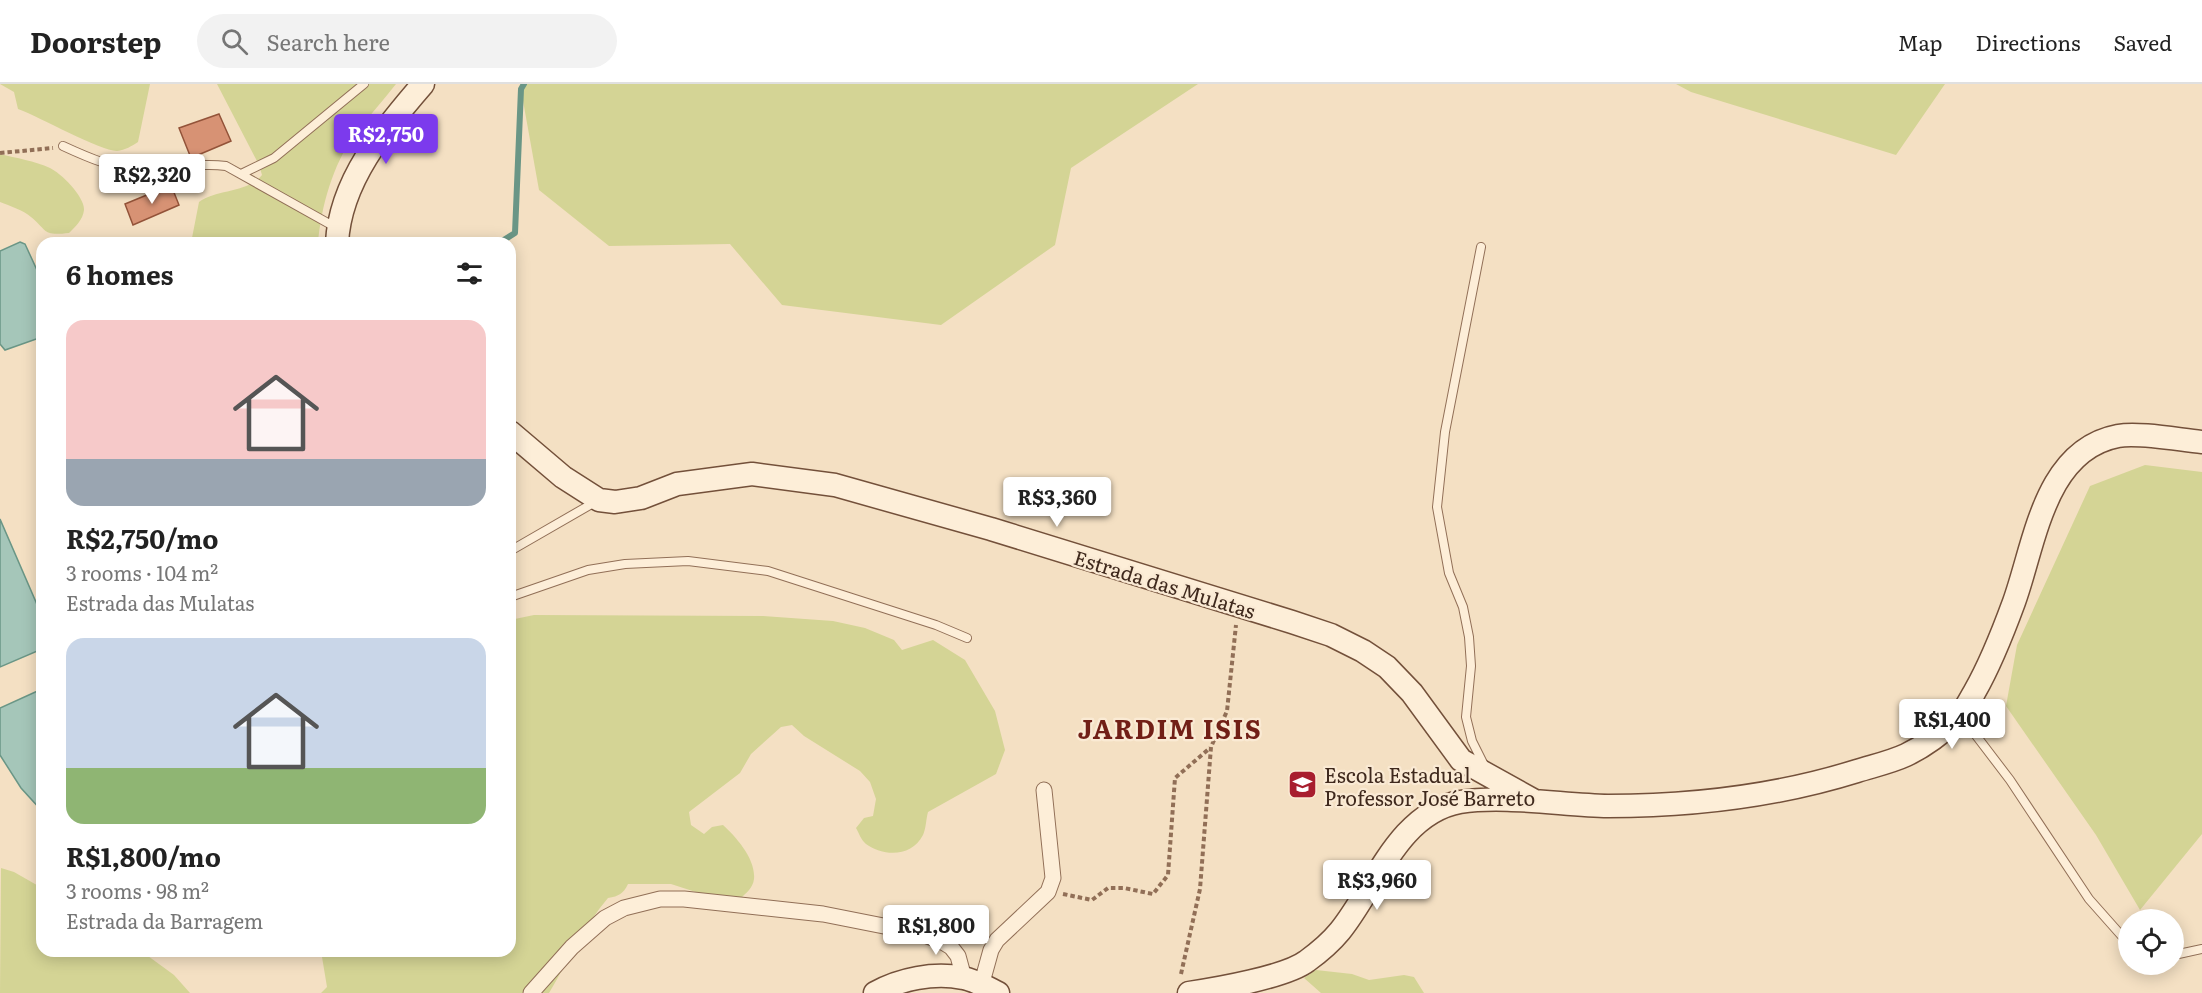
<!DOCTYPE html>
<html lang="en">
<head>
<meta charset="utf-8">
<style>
	body { margin:0; font-family:Literata,serif; background:#f2f2f2; color:#222; height:100vh; display:flex; flex-direction:column; font-size:22px; white-space:nowrap }
	* { box-sizing:border-box; margin:0 }
	p { font-size:20px; color:#767676 }
	.icon { flex:none; width:33px; height:33px; fill:none; stroke:currentColor; stroke-width:2; stroke-linecap:round; stroke-linejoin:round }
	.map { position:relative; flex:1; overflow:hidden }
	.side { position:absolute; left:36px; top:153px; width:480px; height:720px; display:flex; flex-direction:column; background:#fff; border-radius:18px; box-shadow:0 3px 15px #0003 }
	.side>* { flex:none }
	.controls { position:absolute; left:2118px; top:825px; display:grid; gap:12px }
	.controls a { display:grid; place-items:center; width:66px; height:66px; border-radius:50%; background:#fff; box-shadow:0 3px 15px #0003; font-size:30px }
	.price { position:absolute; translate:-50% -51px; padding:0 14px; border-radius:6px; background:#fff; color:#222; font-size:20px; line-height:39px; filter:drop-shadow(0 2px 3px #0008) }
	.price::after { content:''; position:absolute; left:50%; top:36px; width:18px; height:14px; margin-left:-9px; background:inherit; clip-path:polygon(0 0,100% 0,50% 100%) }
	.price.selected { background:#7c3aed; color:#fff }
	ul { padding:0; list-style:none }
	li { display:grid; align-content:center; gap:12px; height:318px; padding:0 30px }
	li span { display:grid; place-items:center; height:186px; border-radius:18px; color:#555 }
	li>.icon { margin-inline-start:auto }
	span .icon { width:108px; height:108px; fill:#fffc; stroke-width:1 }
	li b { font-size:26px }
	h2 { display:flex; justify-content:space-between; align-items:center; height:72px; padding:0 30px; font-size:26px }
	header { display:flex; align-items:center; gap:36px; box-sizing:border-box; height:84px; padding:0 30px; background:#fff; border-bottom:2px solid #e0e0e0 }
	header strong { font-size:28px }
	nav { display:flex; gap:33px; margin-inline-start:auto; font-size:21px }
	.search { width:420px; height:54px; background:#f2f2f2; display:flex; align-items:center; gap:15px; box-sizing:border-box; padding:0 21px; border-radius:33px; color:#767676; font-size:22px }
	.map>svg:first-child { display:block }
</style>
</head>
<body>
<header>
<strong>Doorstep</strong>
<div class="search"><svg class="icon" aria-label="search" viewBox="0 0 24 24"><circle cx="10" cy="10" r="6"/><path d="M15 15l6 6"/></svg>Search here</div>
<nav><a>Map</a><a>Directions</a><a>Saved</a></nav>
</header>
<div class="map">
<svg width="2202" height="909" viewBox="0 0 2202 909">
	<rect width="100%" height="100%" fill="#f4e0c3"/>
	<path fill="#d4d495" d="M 0,0 L 150,0 L 138,58 C 132,62 125,66 117,67 C 100,67 40,33 18,25 L 14,8 Z
		M 217,0 L 396,0 C 383,17 368,33 355,50 C 333,80 321,123 318,159 L 191,159 L 199,118 C 217,105 248,109 262,91 L 259,81 Z
		M 520,0 L 1198,0 L 1071,84 L 1055,161 L 941,241 L 782,221 L 730,160 L 609,162 L 539,106 Z
		M 1676,0 L 1945,0 L 1896,71 L 1691,8 Z
		M 0,70 C 16,74 35,77 50,84 C 61,89 85,113 84,126 C 83,136 75,143 69,149 C 42,152 48,147 31,133 C 23,126 10,122 0,118 Z
		M 2145,381 L 2202,388 L 2202,750 L 2140,826 L 2096,751 L 2006,622 L 2017,561 L 2090,402 Z
		M 534,531 L 763,532 L 833,537 L 865,544 L 894,556 L 902,566 L 933,556 L 965,576 L 995,627 L 1005,666 L 996,690 L 928,728 C 926,735 926,745 923,751 C 912,773 884,773 866,760 C 861,756 859,749 856,744 L 864,734 L 873,732 L 876,715 L 870,698 L 860,687 L 804,652 L 792,641 L 781,643 L 751,670 L 740,689 L 689,728 L 691,741 L 704,750 L 712,743 L 723,741 C 736,753 756,775 754,795 C 753,804 746,809 740,815 L 708,812 L 671,800 L 628,800 C 623,810 619,812 608,814 C 584,842 568,877 549,909 L 321,909 L 327,903 L 321,867 L 510,867 L 510,536 Z
		M 1,784 L 14,788 L 42,804 L 42,830 L 37,838 L 42,851 L 42,867 L 148,872 L 174,891 L 190,909 L 0,909 Z
		M 1316,886 L 1352,890 L 1369,896 L 1404,891 L 1414,893 L 1424,909 L 1321,909 L 1304,894 Z"/>
	<path fill="#a5c6b9" stroke="#6a9686" stroke-width="1.5" d="M 20,158 L 25,160 L 42,197 L 42,253 L 5,266 L 0,260 L 0,167 Z
		M 0,435 L 42,532 L 42,565 L 0,583 Z
		M 42,605 L 42,727 L 21,704 L 0,671 L 0,624 Z"/>
	<g fill="none" stroke-linecap="round" stroke-linejoin="round">
		<path stroke="#6a9686" stroke-width="6" d="M 499,159 L 515,149 L 521,5 L 524,0"/>
	</g>
	<path fill="#d79274" stroke="#935339" stroke-width="1.5" d="M 219,30 L 231,57 L 191,74 L 179,44 Z
		M 171,101 L 179,121 L 133,141 L 125,120 Z"/>
	<g fill="none" stroke-linecap="round" stroke-linejoin="round">
		<defs>
			<path id="lane" d="M 63,62 C 89,74 114,85 143,86 C 171,86 198,78 226,82 L 335,143
				M 241,90 L 274,74 L 364,0
				M 1481,163 L 1445,348 L 1437,423 L 1449,489 L 1463,523 L 1469,553 L 1471,582 L 1466,633 L 1472,657 L 1485,683
				M 510,467 L 595,418
				M 510,513 L 588,486 L 625,480 L 688,477 L 768,487 L 936,541 L 967,554
				M 1962,633 L 2010,696 L 2089,815 L 2128,859
				M 2174,871 L 2202,865"/>
			<path id="street" d="M 981,902 L 991,866 L 997,856 L 1048,808 L 1053,794 L 1044,706
				M 531,909 L 572,863 L 605,834 L 624,824 L 660,815 L 684,815 L 823,830 L 919,849 L 941,857 L 951,863 L 958,872 L 964,894"/>
			<path id="secondary" d="M 337,159 C 340,97 384,45 423,0
				M 510,348 L 563,393 L 599,416 L 615,418 L 641,414 L 677,400 L 752,390 L 835,401 L 991,445 L 1292,538 L 1331,551 L 1363,567 L 1387,583 L 1412,609 L 1461,676 L 1533,716
				M 875,909 C 900,895 934,888 963,894 C 975,896 988,904 998,909
				M 1189,909 C 1216,905 1286,893 1307,877 C 1318,869 1331,858 1340,847 C 1375,804 1398,729 1460,718 C 1503,711 1563,721 1608,722 C 1692,722 1777,712 1857,687 C 1873,682 1891,678 1906,671 C 1925,662 1943,648 1958,634 C 1965,626 1970,616 1975,607 C 1991,579 2003,548 2014,518 C 2035,460 2044,366 2118,352 C 2139,348 2180,356 2202,358"/>
		</defs>
		<use href="#lane" stroke="#916f57" stroke-width="10"/>
		<use href="#street" stroke="#916f57" stroke-width="17"/>
		<use href="#secondary" stroke="#73503a" stroke-width="25"/>
		<path stroke="#916f57" stroke-width="4" stroke-dasharray="4.5 3" stroke-linecap="butt" d="M 0,69 L 53,64
			M 1063,810 L 1092,816 L 1108,804 L 1124,804 L 1153,810 L 1168,791 L 1175,694 L 1210,664
			M 1181,890 L 1200,805 L 1211,663 L 1227,627 L 1236,541"/>
		<use href="#lane" stroke="#fdeed8" stroke-width="8"/>
		<use href="#street" stroke="#fdeed8" stroke-width="15"/>
		<use href="#secondary" stroke="#fdeed8" stroke-width="22"/>
	</g>
	<defs>
		<symbol id="school-square" viewBox="-11 -11 22 22"><rect x="-9" y="-9" width="18" height="18" rx="4" fill="#a81e2f" stroke="#faead4"/><path d="M0-5L7-2L0 1L-7-2ZM-4 1L0 2.5L4 1V4Q0 6-4 4Z" fill="#fff"/></symbol>
	</defs>
	<g fill-rule="evenodd">
		<use href="#school-square" x="1286" y="684" width="33" height="33"/>
	</g>
	<g text-anchor="middle" dominant-baseline="central" stroke-width="4.5" stroke-linejoin="round" paint-order="stroke">
		<g font-size="20" fill="#3f291d" stroke="#faead4">
			<text transform="translate(1165 499) rotate(17)">Estrada das Mulatas</text>
		</g>
		<g font-size="20" fill="#3f291d" stroke="#faead4" text-anchor="start">
			<text x="1324" y="690">Escola Estadual<tspan x="1324" dy="23">Professor José Barreto</tspan></text>
		</g>
		<g font-size="26" font-weight="bold" letter-spacing="1.5" fill="#711f16" stroke="#faead4">
			<text x="1170" y="643">JARDIM ISIS</text>
		</g>
	</g>
</svg>
<div class="controls">
<a><svg class="icon" aria-label="locate" viewBox="0 0 24 24"><circle cx="12" cy="12" r="6"/><path d="M12 2v4M12 18v4M2 12h4M18 12h4"/></svg></a>
</div>
<b class="price selected" style="left:386px;top:81px">R$2,750</b>
<b class="price" style="left:152px;top:121px">R$2,320</b>
<b class="price" style="left:1057px;top:444px">R$3,360</b>
<b class="price" style="left:1952px;top:666px">R$1,400</b>
<b class="price" style="left:1377px;top:827px">R$3,960</b>
<b class="price" style="left:936px;top:872px">R$1,800</b>
<section class="side">
<h2>6 homes<svg class="icon" aria-label="filters" viewBox="0 0 24 24"><path d="M4 7h16M4 17h16"/><circle cx="9" cy="7" r="2"/><circle cx="15" cy="17" r="2"/></svg></h2>
<ul>
<li><span style="background:linear-gradient(#f6c9c9 75%,#9aa5b1 0)"><svg class="icon" aria-label="home" viewBox="0 0 24 24"><path d="M3 11l9-7 9 7M6 9v11h12V9"/></svg></span><div><b>R$2,750/mo</b><p>3 rooms · 104 m²</p><p>Estrada das Mulatas</p></div></li>
<li><span style="background:linear-gradient(#c9d6e8 70%,#8fb573 0)"><svg class="icon" aria-label="home" viewBox="0 0 24 24"><path d="M3 11l9-7 9 7M6 9v11h12V9"/></svg></span><div><b>R$1,800/mo</b><p>3 rooms · 98 m²</p><p>Estrada da Barragem</p></div></li>
</ul>
</section>
</div>
</body>
</html>
